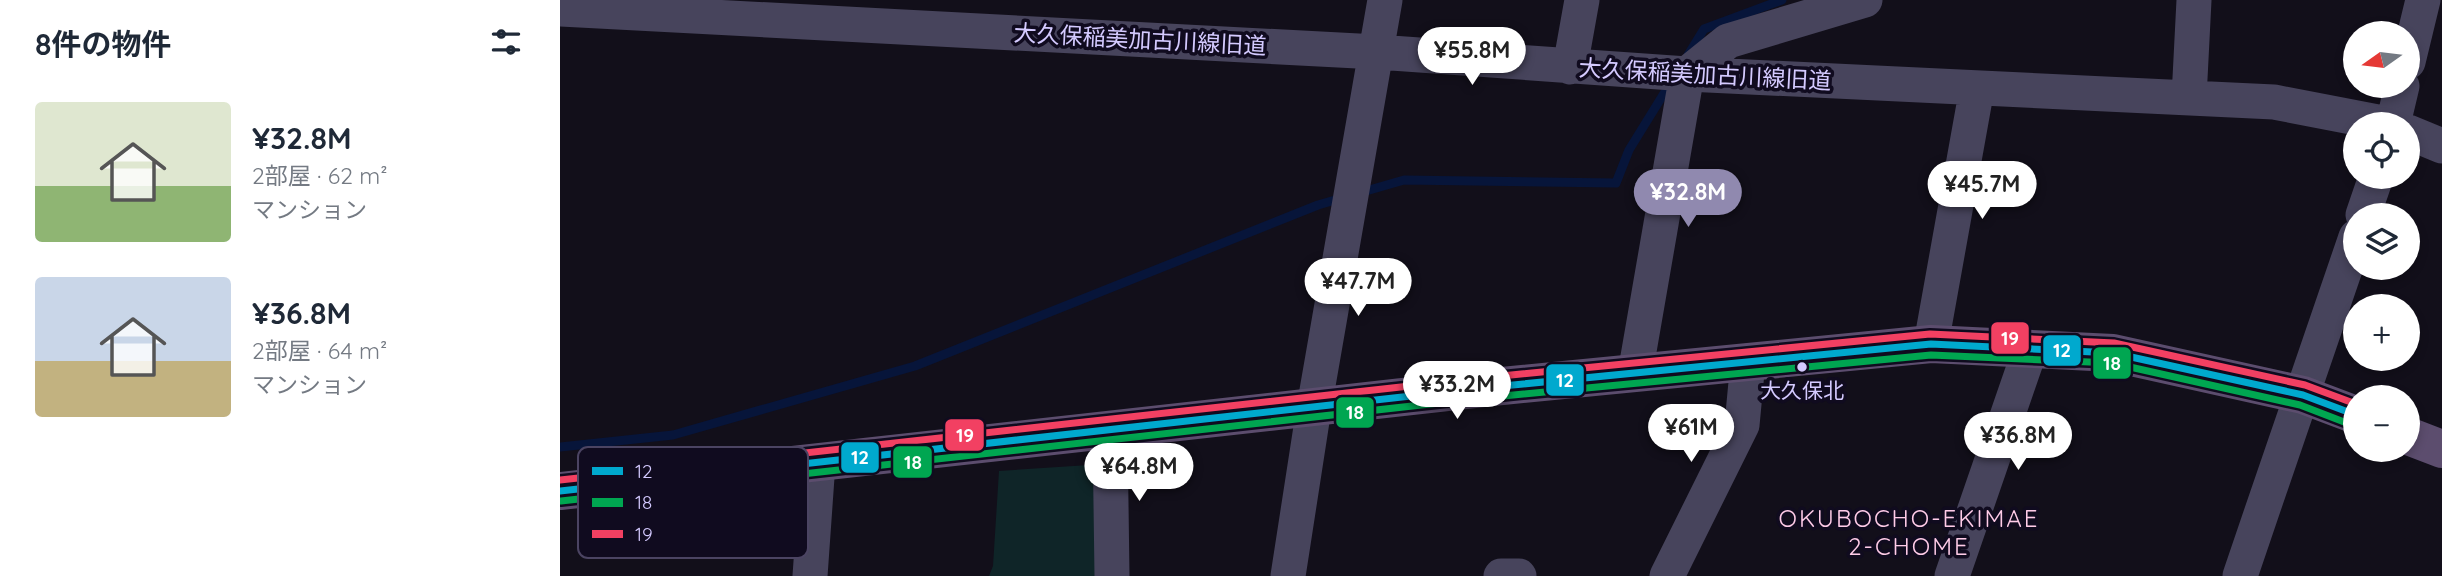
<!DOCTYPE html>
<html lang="ja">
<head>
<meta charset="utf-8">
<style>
	body { margin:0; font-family:Quicksand,"Noto Sans JP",sans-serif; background:#f6f6f7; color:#1f2937; height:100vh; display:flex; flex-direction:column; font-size:26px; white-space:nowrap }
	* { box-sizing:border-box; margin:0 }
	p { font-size:23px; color:#747a83 }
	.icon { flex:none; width:38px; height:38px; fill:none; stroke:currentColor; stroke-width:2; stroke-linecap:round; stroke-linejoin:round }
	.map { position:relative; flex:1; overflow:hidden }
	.drawer { display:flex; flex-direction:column; background:#fff; width:560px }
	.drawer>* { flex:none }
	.needle { width:46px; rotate:256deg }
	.buttons { position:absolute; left:1783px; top:21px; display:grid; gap:14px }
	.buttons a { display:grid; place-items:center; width:77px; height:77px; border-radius:50%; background:#fff; box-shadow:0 4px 10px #0003; font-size:35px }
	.price { position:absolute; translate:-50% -60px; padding:0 16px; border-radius:24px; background:#fff; color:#222; font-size:23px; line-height:46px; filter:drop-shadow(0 2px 4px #0008) }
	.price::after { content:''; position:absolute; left:50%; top:42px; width:21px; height:16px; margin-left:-10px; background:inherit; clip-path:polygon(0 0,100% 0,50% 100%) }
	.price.selected { background:#9089af; color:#fff }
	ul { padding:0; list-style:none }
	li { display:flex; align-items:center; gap:21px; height:175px; padding:0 35px }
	li span { display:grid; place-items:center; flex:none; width:196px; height:140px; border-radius:7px; color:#555 }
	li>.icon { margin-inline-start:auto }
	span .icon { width:84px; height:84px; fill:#fffc; stroke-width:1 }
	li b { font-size:30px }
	h2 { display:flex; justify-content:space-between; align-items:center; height:84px; padding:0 35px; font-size:30px }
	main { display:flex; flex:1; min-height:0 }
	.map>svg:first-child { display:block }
</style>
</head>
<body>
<main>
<section class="drawer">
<h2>8件の物件<svg class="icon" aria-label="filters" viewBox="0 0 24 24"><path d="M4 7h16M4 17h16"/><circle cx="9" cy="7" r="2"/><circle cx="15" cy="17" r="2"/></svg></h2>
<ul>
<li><span style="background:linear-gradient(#dfe7d0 60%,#8fb573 0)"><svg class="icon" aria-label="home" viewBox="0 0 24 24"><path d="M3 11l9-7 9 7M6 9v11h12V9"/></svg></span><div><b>¥32.8M</b><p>2部屋 · 62 m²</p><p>マンション</p></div></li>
<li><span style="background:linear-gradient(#c9d6e8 60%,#c2b280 0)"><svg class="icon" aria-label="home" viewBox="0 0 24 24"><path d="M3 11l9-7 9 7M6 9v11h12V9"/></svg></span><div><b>¥36.8M</b><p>2部屋 · 64 m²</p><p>マンション</p></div></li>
</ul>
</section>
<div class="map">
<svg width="1882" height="576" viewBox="0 0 1882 576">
	<rect width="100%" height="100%" fill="#120f1a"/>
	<path fill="#0f2528" d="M 529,465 L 539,478 L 539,576 L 429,576 L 433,566 L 439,471 Z"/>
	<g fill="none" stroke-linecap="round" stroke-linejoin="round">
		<path stroke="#07153a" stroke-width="9" d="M 1128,55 L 1144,29 L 1222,0
			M 799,193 L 844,180 L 1056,183 L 1069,150 L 1111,82
			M 0,447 L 113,435 L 355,366 L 758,205 L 782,198"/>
		<path stroke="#47445c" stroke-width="35" d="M 0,9 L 817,52 L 1127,74 L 1714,102 L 1828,124
			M 1848,62 L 1863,0
			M 1010,67 L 1022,0
			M 1629,98 L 1634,0
			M 1833,124 L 1842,86
			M 1848,132 L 1882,146
			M 1803,215 L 1816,177
			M 1371,344 L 1417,88
			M 1075,374 L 1127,74 L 1168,41 L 1305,0
			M 550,431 L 552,576
			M 250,576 L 258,463
			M 728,576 L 754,408 L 825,0
			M 941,576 L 959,576
			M 1107,576 L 1182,425 L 1188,361
			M 1392,576 L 1470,350
			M 1680,576 C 1718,463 1758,351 1796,237"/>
		<path stroke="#5c4d6e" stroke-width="38" d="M 1848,436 L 1882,449
			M 0,491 L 932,387 L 1371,344 L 1553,353 L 1743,395 L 1796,415"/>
		<defs>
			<path id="bus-1" d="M 0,491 L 932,387 L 1371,344 L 1553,353 L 1743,395 L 1796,415"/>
			<path id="bus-2" d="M 1,501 L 933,397 L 1371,355 L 1552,363 L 1740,405 L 1792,425"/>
			<path id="bus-3" d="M 0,480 L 931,377 L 1370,334 L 1554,343 L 1745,385 L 1796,404"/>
		</defs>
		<use href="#bus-1" stroke="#100b1f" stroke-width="12"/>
		<use href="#bus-2" stroke="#100b1f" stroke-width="12"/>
		<use href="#bus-3" stroke="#100b1f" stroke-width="12"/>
		<use href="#bus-1" stroke="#00a9ce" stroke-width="7"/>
		<use href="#bus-2" stroke="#00a651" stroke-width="7"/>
		<use href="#bus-3" stroke="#f24062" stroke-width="7"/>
	</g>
	<circle fill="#d4caff" stroke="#100b1f" stroke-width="2.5" cx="1242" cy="367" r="6"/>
	<g text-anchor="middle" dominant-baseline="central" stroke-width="7" stroke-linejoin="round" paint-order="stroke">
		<g font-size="21" fill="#d4caff" stroke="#100b1f">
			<text x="1242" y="390">大久保北</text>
		</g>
		<g font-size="23" fill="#d4caff" stroke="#100b1f">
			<text transform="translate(580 39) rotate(3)">大久保稲美加古川線旧道</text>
			<text transform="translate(1145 74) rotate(3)">大久保稲美加古川線旧道</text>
		</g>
		<g font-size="24" letter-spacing="2" fill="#ffcce8" stroke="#100b1f">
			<text x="1349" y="518">OKUBOCHO-EKIMAE<tspan x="1349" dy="28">2-CHOME</tspan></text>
		</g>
	</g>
	<rect x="18" y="447" width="230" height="111" rx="10" fill="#100b1f" stroke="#4b4462" stroke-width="2"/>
	<rect x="32" y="467" width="31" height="8" fill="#00a9ce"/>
	<rect x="32" y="498" width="31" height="9" fill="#00a651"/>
	<rect x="32" y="530" width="31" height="8" fill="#f24062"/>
	<g font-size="19" fill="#d4caff">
		<text x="75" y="478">12</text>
		<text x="75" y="509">18</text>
		<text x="75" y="541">19</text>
	</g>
	<g stroke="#100b1f" stroke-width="2.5">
		<rect x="1430" y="321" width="40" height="34" rx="7" fill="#f24062"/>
		<rect x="1482" y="334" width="40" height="33" rx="7" fill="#00a9ce"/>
		<rect x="1532" y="346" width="40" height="34" rx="7" fill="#00a651"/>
		<rect x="985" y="363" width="40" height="34" rx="7" fill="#00a9ce"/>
		<rect x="775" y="396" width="40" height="33" rx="7" fill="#00a651"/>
		<rect x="384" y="418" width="41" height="34" rx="7" fill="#f24062"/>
		<rect x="280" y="441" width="40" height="33" rx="7" fill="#00a9ce"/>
		<rect x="332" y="445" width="41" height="34" rx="7" fill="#00a651"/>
	</g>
	<g font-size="19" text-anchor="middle" font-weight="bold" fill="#fff">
		<text x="1450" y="345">19</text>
		<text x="1502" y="357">12</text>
		<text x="1552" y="370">18</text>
		<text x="1005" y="387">12</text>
		<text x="795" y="419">18</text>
		<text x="405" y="442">19</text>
		<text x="300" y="464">12</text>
		<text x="353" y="469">18</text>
	</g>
</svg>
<div class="buttons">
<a><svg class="needle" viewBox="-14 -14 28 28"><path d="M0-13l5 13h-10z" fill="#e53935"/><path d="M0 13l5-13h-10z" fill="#747a83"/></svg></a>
<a><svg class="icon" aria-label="locate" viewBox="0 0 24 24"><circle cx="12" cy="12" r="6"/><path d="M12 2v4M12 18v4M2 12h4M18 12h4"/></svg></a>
<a><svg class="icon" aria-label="layers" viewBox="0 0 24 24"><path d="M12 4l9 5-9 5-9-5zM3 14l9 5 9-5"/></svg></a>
<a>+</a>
<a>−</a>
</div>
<b class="price" style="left:912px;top:87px">¥55.8M</b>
<b class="price" style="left:1422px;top:221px">¥45.7M</b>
<b class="price selected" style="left:1128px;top:229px">¥32.8M</b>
<b class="price" style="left:798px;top:318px">¥47.7M</b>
<b class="price" style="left:897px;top:421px">¥33.2M</b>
<b class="price" style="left:1131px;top:464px">¥61M</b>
<b class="price" style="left:1458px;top:472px">¥36.8M</b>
<b class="price" style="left:579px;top:503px">¥64.8M</b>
</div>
</main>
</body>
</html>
